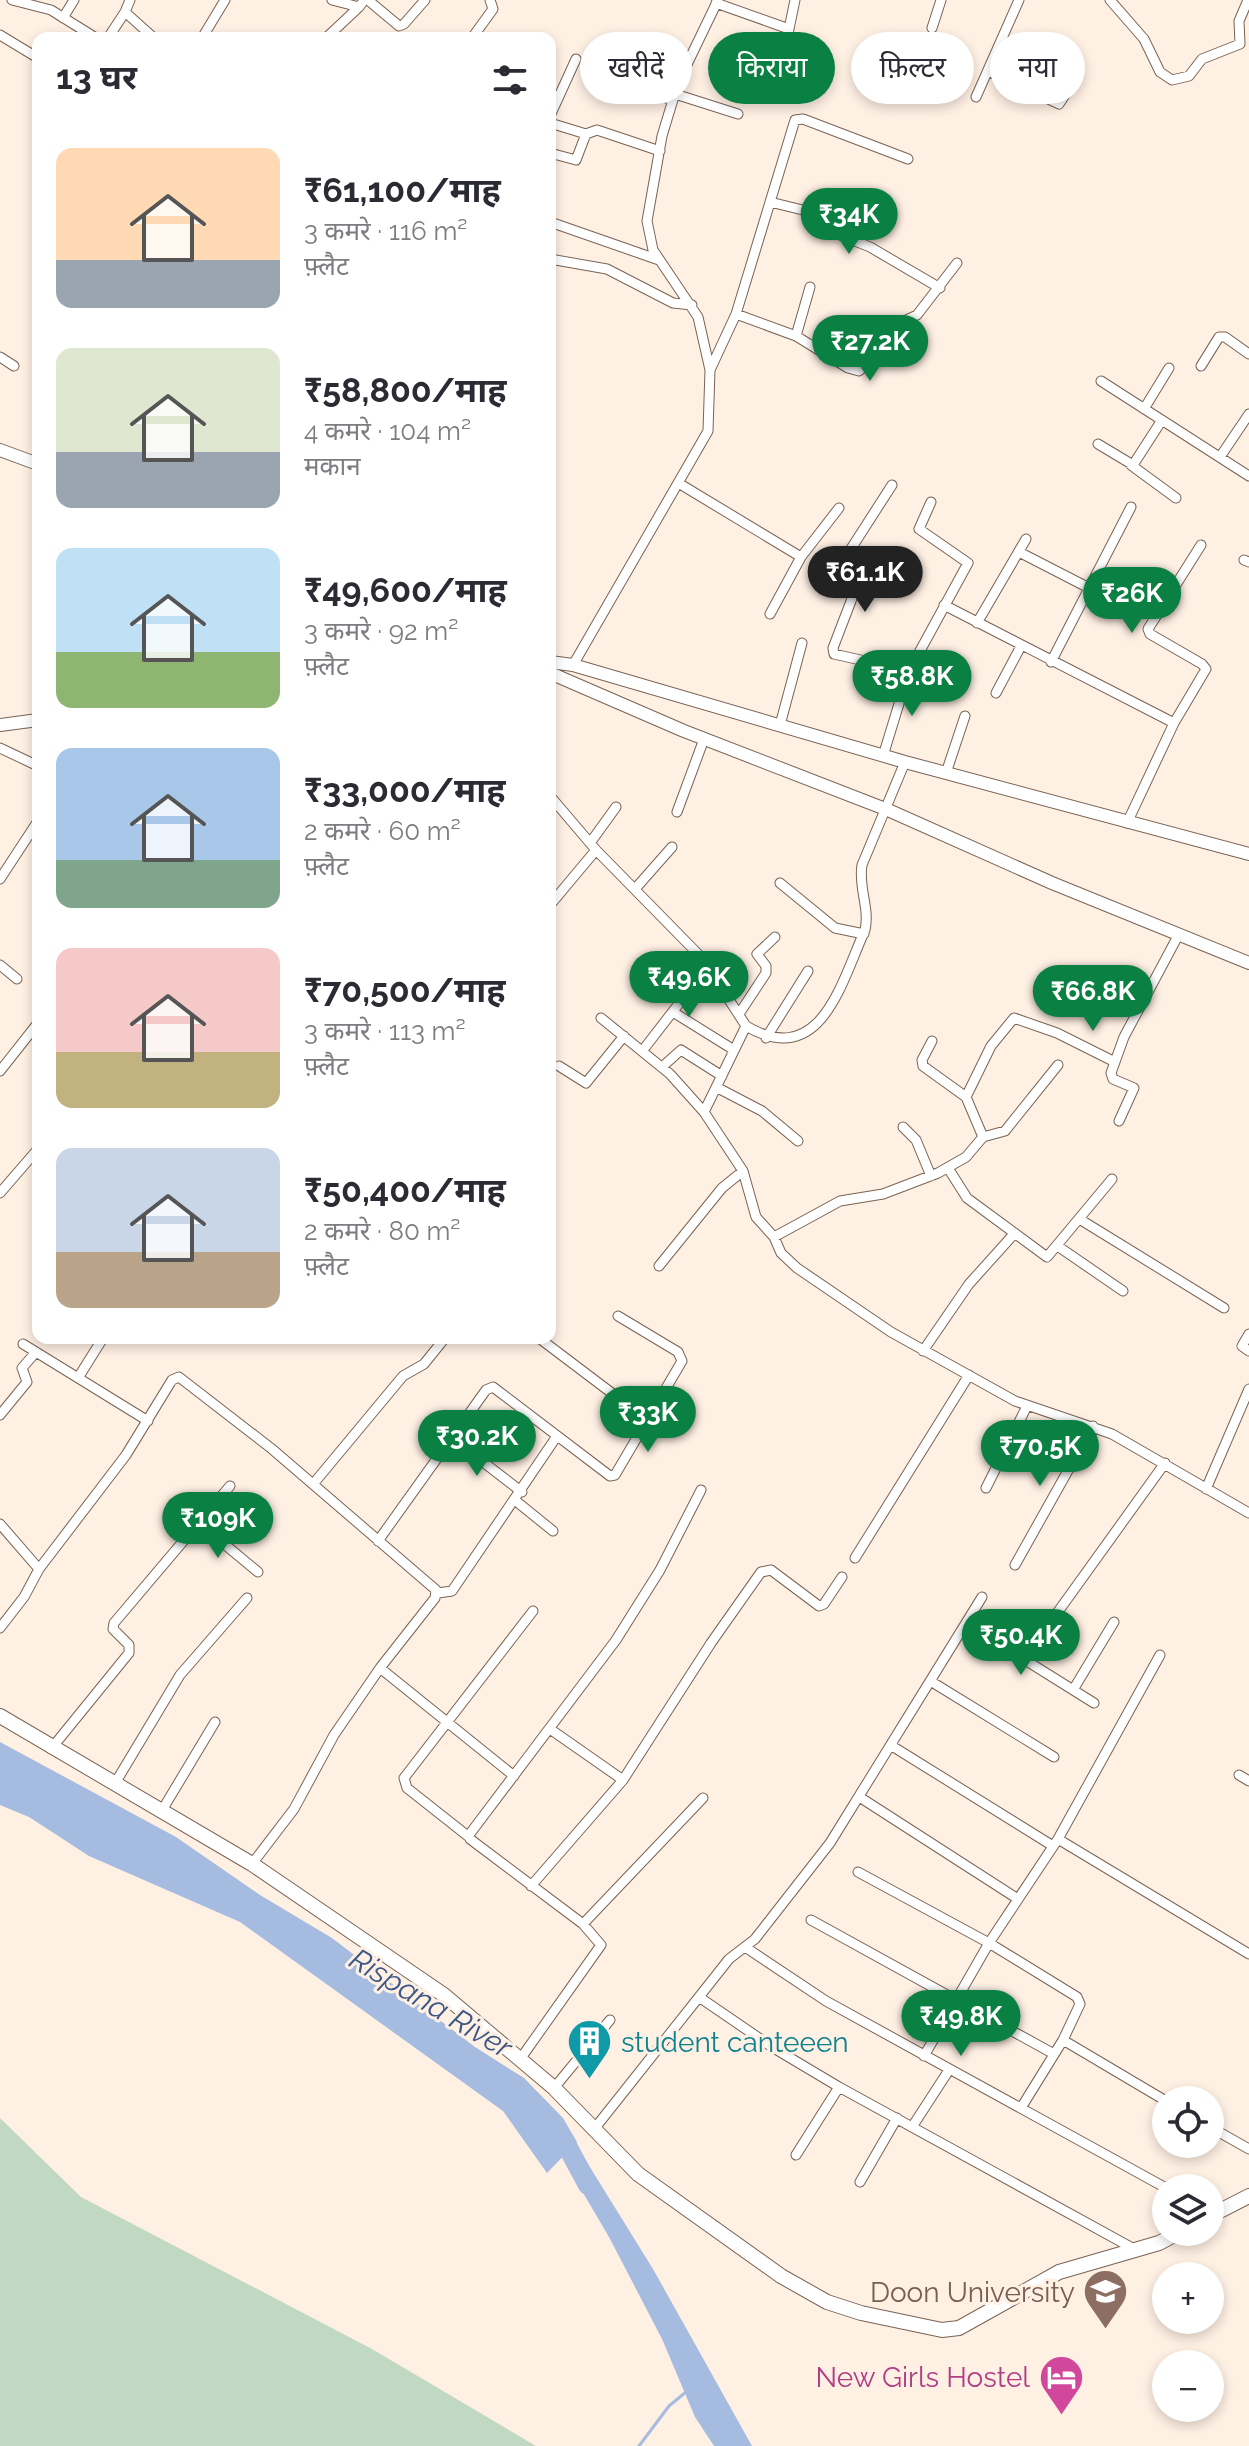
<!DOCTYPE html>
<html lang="hi">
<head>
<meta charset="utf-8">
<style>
	body { margin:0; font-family:Raleway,"Noto Sans Devanagari",sans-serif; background:#f7f7f7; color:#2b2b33; height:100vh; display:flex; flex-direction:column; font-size:30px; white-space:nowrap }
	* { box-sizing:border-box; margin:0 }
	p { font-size:26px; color:#7c7c81 }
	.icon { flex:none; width:44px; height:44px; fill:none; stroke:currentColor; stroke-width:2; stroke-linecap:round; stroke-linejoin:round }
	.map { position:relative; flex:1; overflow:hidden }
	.drawer { position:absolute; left:32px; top:32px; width:524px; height:1312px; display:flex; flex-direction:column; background:#fff; border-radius:16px; box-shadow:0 4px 12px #0003 }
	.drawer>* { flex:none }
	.banner { position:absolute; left:580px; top:32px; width:548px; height:72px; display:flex; gap:16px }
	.buttons { position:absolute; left:1152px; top:2086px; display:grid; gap:16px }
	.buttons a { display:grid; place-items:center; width:72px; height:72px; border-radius:50%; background:#fff; box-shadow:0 4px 12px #0003; font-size:40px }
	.price { position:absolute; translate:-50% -68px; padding:0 18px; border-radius:28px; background:#0b8043; color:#fff; font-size:26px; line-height:52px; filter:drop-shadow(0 2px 4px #0008) }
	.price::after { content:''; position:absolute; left:50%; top:48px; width:24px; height:18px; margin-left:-12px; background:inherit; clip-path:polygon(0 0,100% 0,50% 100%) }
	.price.selected { background:#222; color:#fff }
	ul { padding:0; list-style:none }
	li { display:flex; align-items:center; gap:24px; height:200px; padding:0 24px }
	li span { display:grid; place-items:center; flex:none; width:224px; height:160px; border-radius:16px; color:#555 }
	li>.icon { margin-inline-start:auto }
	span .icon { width:96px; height:96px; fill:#fffc; stroke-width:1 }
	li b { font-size:34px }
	h2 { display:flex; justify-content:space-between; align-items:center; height:96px; padding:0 24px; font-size:34px }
	.tag { padding:0 28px; border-radius:36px; background:#fff; box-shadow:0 4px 12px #0003; font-size:28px; line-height:72px }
	.tag.selected { background:#0b8043; color:#fff }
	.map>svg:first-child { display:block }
</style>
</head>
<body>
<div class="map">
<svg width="1249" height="2446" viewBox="0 0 1249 2446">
	<rect width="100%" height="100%" fill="#fff0e4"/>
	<path fill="#c1d9c3" d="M 0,2118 L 81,2197 L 372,2349 L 536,2446 L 0,2446 Z"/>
	<path fill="#a6bbe0" d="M 0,1742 L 176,1837 L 260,1895 L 332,1938 L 475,2047 L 524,2078 L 563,2118 L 577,2142 L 547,2173 L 503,2111 L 240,1922 L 89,1856 L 29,1817 L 0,1805 Z
		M 583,2156 L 653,2269 L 752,2446 L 714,2446 L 695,2417 L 662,2339 L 609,2237 L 569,2169 Z"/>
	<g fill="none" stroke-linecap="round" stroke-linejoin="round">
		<path stroke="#a6bbe0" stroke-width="3" d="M 639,2446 L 669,2406 L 686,2392"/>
		<path stroke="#a6bbe0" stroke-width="20" d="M 551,2129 L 566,2144 L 588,2185"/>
		<defs>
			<path id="minor" d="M 12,0 L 51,10 L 96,38
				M 130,0 L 125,12 L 154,38
				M 332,0 L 359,7 L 362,3
				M 368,0 L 399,26 L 404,24 L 425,0
				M 1110,0 L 1144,39 L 1160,72 L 1172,80 L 1189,76 L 1202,59 L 1240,44 L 1239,21 L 1248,0
				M 716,3 L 789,29 L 778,78
				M 63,18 L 74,0
				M 932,28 L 941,0
				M 789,29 L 795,0
				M 0,35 L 38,58
				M 108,38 L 125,12
				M 202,38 L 225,0
				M 326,38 L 359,7
				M 472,38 L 493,9 L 490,0
				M 988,71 L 1059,104 L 1070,87
				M 621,85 L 673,100
				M 675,94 L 738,114
				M 976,97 L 1019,0
				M 550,116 L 576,59
				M 550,123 L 586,134 L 597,130 L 660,151
				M 550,153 L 576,160 L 586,134
				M 770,202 L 815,213 L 825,229 L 870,247 L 940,288
				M 550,222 L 659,260
				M 550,259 L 607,269 L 673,303 L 692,305
				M 736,314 L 796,336 L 848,368 L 859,371 L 868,363 L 889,328 L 917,315 L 957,263
				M 796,336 L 810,287
				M 0,357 L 14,366
				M 1201,366 L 1219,337 L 1225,337 L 1249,354
				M 710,370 L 736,314 L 795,120 L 803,119 L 908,159
				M 1101,381 L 1249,476
				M 1144,409 L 1169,368
				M 1098,444 L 1133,465 L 1162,420
				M 1220,457 L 1249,414
				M 1131,465 L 1176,498
				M 680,484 L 801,557
				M 892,485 L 838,569 L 839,577 L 856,588 L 833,648 L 834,654 L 909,671 L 968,563 L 919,529 L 931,502
				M 1019,552 L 1128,608
				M 1244,560 L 1249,562
				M 944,605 L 1174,723 L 1127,823
				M 770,614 L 801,557 L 839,508
				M 977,623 L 1026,539
				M 1051,662 L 1131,507
				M 573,665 L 708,431 L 710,370 L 698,317 L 653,250 L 647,221 L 662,136 L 678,83 L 718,0
				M 996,693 L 1021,646
				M 1174,723 L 1206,669 L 1202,664 L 1150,634 L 1148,629 L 1201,545
				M 780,725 L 802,643
				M 0,748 L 38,766
				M 883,756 L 909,671
				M 946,773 L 965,716
				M 550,796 L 596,850 L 702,958 L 746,1026 L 704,1112 L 743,1171 L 756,1217 L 774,1237 L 840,1201 L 883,1194 L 938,1173 L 966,1157 L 983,1137 L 966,1097 L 991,1046 L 1014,1018 L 1057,1033 L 1115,1062
				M 677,812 L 704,739
				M 590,843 L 616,807
				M 0,879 L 38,821
				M 780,883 L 835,928 L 864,934
				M 635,889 L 672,847
				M 550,905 L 596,850
				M 0,965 L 17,979
				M 1090,977 L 1139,1008
				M 673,1012 L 734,1050
				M 739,1014 L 766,973 L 766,966 L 757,954 L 775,937
				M 601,1018 L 670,1074 L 704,1112
				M 746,1026 C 821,1070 841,983 865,930 C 870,908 858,887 862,865 L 905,762
				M 766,1038 L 808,971
				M 932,1041 L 922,1060 L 923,1066 L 966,1097
				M 643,1050 L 708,966
				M 559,1066 L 586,1083 L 624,1036
				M 662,1067 L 681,1050 L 722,1076
				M 0,1071 L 38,1023
				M 716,1087 L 762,1111 L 798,1141
				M 1119,1121 L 1134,1088 L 1113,1079 L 1111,1073 L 1124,1037 L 1179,934
				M 903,1127 L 916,1140 L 931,1176
				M 983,1137 L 1005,1131 L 1058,1065
				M 948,1168 L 967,1198 L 1047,1257 L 1112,1179
				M 0,1193 L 38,1149
				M 1081,1220 L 1224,1308
				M 774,1237 L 781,1253 L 797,1268 L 891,1332 L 1015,1401 L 1112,1434 L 1249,1513
				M 1059,1247 L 1123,1291
				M 659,1266 L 722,1188 L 743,1171
				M 1249,1334 L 1242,1346 L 1249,1351
				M 539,1338 L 613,1394
				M 23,1344 L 148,1421
				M 923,1351 L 969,1284 L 1014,1234
				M 78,1378 L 103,1338
				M 0,1415 L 27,1382 L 22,1368 L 36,1352
				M 452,1438 L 522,1492
				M 314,1483 L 403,1376 L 424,1364 L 445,1338
				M 986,1488 L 1027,1406
				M 1206,1489 L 1249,1389
				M 516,1501 L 553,1531
				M 199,1523 L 258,1572
				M 0,1524 L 39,1569
				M 378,1541 L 486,1390 L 493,1387 L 610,1476 L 615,1475 L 682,1361 L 678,1352 L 618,1316
				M 855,1558 L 969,1375
				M 1015,1565 L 1093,1426
				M 438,1593 L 452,1591 L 557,1436
				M 966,1623 L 1094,1703
				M 0,1628 L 24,1597 L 39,1569 L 126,1455 L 172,1380 L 179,1377 L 272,1449 L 436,1590 L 435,1598 L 380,1668 L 334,1735 L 294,1809 L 252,1864
				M 1024,1659 L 1165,1463
				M 380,1668 L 514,1776
				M 932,1682 L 1054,1757
				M 1073,1690 L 1114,1622
				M 550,1729 L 623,1780
				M 892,1746 L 1053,1846
				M 51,1749 L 129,1653 L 129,1645 L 113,1629 L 114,1623 L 230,1486
				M 1239,1775 L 1249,1781
				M 114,1785 L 180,1675 L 247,1598
				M 861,1798 L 1018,1899
				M 161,1812 L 215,1722
				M 469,1837 L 407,1788 L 404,1778 L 533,1611
				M 1058,1839 L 1249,1954
				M 858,1872 L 989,1943 L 1077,1997 L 1080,2004 L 1063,2040 L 1166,2101
				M 531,1886 L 623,1780 L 711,1643 L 761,1572 L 771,1570 L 819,1606 L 824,1604 L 842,1577
				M 811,1920 L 1054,2054
				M 583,1924 L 703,1798
				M 745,1947 L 826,2001 L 1166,2188
				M 699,1997 L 772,2047 L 839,2087 L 796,2155
				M 924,2056 L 989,1943 L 1058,1839 L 1160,1655
				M 521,2058 L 601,1945 L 583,1924 L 470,1839 L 469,1835 L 616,1640 L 660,1570 L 701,1490
				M 839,2087 L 1136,2250
				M 554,2088 L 610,2020
				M 1021,2108 L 1063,2040
				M 912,2127 L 949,2070
				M 1210,2127 L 1249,2149
				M 595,2128 L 714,1978 L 729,1959 L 755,1939 L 830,1843 L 982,1597
				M 860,2182 L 897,2118"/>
			<path id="tertiary" d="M 0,450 L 38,464
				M 550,662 L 573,665 L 905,762 L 1249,854
				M 550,673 L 684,731 L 888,810 L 1052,883 L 1249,963
				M 0,725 L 38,720"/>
			<path id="secondary" d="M 0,1716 L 252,1864 L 444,1995 L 554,2088 L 638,2174 L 781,2276 L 827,2302 L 861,2313 L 942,2330 L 959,2328 L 1059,2272 L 1159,2243 L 1180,2232
				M 1210,2216 L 1249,2196"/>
		</defs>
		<use href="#minor" stroke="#796353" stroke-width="11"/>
		<use href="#tertiary" stroke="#796353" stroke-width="14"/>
		<use href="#secondary" stroke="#796353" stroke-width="16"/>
		<use href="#minor" stroke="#fff" stroke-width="9"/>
		<use href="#tertiary" stroke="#fff" stroke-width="12"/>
		<use href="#secondary" stroke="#fff" stroke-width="14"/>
	</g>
	<defs>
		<symbol id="building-pin" viewBox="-11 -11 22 30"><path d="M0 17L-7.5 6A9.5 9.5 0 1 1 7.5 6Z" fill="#0f9aa8" stroke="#fff0e4"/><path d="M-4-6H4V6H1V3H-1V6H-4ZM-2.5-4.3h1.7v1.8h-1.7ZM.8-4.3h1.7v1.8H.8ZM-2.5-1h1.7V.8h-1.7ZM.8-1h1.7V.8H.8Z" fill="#fff"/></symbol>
		<symbol id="university-pin" viewBox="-11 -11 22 30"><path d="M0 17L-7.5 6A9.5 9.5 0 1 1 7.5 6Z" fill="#8d6e63" stroke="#fff0e4"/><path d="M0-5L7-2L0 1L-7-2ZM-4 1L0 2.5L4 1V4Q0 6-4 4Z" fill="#fff"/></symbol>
		<symbol id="hotel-pin" viewBox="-11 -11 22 30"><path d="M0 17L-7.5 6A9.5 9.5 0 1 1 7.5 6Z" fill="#d1479c" stroke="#fff0e4"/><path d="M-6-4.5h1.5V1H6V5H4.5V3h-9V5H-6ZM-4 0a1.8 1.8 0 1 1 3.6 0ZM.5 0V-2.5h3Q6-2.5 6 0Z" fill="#fff"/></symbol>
	</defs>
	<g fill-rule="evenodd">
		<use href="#building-pin" x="564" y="2016" width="51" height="69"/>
		<use href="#university-pin" x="1080" y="2266" width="51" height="69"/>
		<use href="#hotel-pin" x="1036" y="2352" width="51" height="69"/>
	</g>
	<g text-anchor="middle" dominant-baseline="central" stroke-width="6" stroke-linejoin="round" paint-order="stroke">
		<g font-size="28" fill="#0d838f" stroke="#fff0e4" text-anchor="start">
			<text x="621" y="2042">student canteeen</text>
		</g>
		<g font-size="28" fill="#785e54" stroke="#fff0e4" text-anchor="end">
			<text x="1075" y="2292">Doon University</text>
		</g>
		<g font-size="28" fill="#b23c85" stroke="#fff0e4" text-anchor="end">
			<text x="1030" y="2377">New Girls Hostel</text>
		</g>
		<g font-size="30" font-style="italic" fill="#3c5788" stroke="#fff0e4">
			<text transform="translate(431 2003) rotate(31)">Rispana River</text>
		</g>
	</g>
</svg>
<div class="buttons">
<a><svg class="icon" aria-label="locate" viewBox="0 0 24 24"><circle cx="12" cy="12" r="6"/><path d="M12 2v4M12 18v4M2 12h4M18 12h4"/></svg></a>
<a><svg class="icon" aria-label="layers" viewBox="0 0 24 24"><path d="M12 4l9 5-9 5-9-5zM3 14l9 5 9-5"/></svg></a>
<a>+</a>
<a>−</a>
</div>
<b class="price" style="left:849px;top:256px">₹34K</b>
<b class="price" style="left:870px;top:383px">₹27.2K</b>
<b class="price selected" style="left:865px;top:614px">₹61.1K</b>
<b class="price" style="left:1132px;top:635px">₹26K</b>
<b class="price" style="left:912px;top:718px">₹58.8K</b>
<b class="price" style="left:689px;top:1019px">₹49.6K</b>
<b class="price" style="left:1093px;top:1033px">₹66.8K</b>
<b class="price" style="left:648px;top:1454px">₹33K</b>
<b class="price" style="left:477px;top:1478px">₹30.2K</b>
<b class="price" style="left:1040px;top:1488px">₹70.5K</b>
<b class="price" style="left:218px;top:1560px">₹109K</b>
<b class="price" style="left:1021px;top:1677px">₹50.4K</b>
<b class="price" style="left:961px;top:2058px">₹49.8K</b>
<div class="banner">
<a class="tag">खरीदें</a>
<a class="tag selected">किराया</a>
<a class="tag">फ़िल्टर</a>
<a class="tag">नया</a>
</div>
<section class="drawer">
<h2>13 घर<svg class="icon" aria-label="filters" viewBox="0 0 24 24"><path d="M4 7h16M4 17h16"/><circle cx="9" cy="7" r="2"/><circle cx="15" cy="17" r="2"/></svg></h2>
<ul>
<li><span style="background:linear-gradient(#ffd9b3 70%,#9aa5b1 0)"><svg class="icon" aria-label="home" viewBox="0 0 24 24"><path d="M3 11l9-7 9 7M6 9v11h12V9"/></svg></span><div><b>₹61,100/माह</b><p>3 कमरे · 116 m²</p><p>फ़्लैट</p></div></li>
<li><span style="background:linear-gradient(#dfe7d0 65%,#9aa5b1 0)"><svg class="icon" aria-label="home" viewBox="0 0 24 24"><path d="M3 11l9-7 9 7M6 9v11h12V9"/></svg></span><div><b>₹58,800/माह</b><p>4 कमरे · 104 m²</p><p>मकान</p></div></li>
<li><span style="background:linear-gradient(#bfe0f5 65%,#8fb573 0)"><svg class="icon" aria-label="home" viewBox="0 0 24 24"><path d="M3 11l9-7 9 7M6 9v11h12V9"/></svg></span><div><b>₹49,600/माह</b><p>3 कमरे · 92 m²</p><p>फ़्लैट</p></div></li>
<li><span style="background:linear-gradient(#a9c7e8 70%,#7fa58c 0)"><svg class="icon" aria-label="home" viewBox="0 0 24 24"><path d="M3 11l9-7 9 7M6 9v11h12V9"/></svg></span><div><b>₹33,000/माह</b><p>2 कमरे · 60 m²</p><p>फ़्लैट</p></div></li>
<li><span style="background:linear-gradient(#f6c9c9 65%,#c2b280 0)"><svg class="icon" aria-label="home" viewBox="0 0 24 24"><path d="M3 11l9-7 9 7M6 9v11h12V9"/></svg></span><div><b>₹70,500/माह</b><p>3 कमरे · 113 m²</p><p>फ़्लैट</p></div></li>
<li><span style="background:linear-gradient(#c9d6e8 65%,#b9a48a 0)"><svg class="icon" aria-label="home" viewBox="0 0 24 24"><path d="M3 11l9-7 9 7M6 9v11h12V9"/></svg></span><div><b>₹50,400/माह</b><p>2 कमरे · 80 m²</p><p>फ़्लैट</p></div></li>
</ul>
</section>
</div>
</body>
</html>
